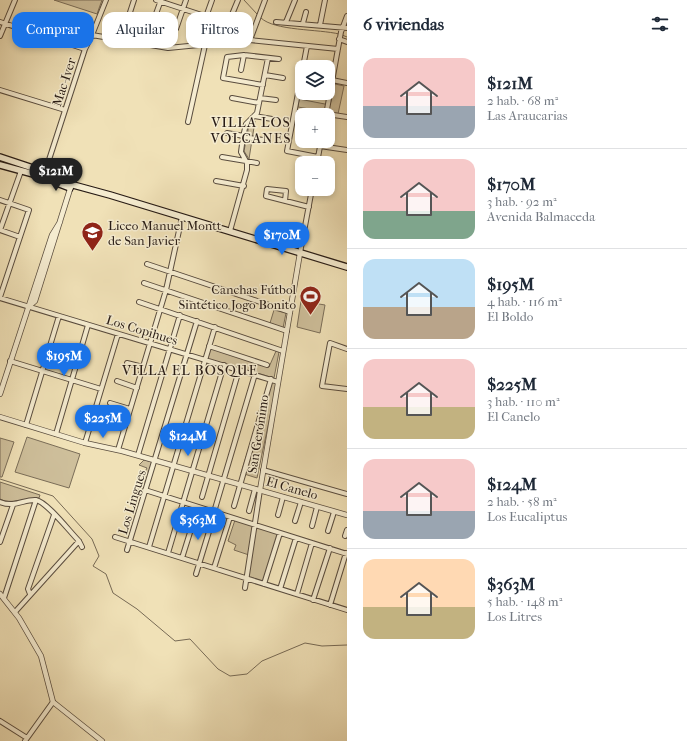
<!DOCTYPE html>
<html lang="es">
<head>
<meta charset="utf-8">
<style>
	body { margin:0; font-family:"IM FELL French Canon",serif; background:#f2f2f3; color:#1f2937; height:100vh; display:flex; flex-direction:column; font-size:15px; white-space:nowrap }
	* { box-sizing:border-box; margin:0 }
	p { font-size:13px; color:#747a83 }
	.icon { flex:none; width:22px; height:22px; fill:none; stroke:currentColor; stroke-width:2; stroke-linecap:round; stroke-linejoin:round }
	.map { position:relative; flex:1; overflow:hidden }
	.details { display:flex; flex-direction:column; background:#fff; width:340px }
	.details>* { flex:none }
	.top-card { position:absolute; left:12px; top:12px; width:275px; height:36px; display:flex; gap:8px }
	.fabs { position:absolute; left:295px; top:60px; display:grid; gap:8px }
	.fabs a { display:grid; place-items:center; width:40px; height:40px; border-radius:8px; background:#fff; box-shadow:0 2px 6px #0003; font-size:20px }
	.price { position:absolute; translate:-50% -34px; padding:0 9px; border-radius:14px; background:#1a73e8; color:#fff; font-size:13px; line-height:26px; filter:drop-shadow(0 1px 2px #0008) }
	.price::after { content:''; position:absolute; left:50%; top:24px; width:12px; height:9px; margin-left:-6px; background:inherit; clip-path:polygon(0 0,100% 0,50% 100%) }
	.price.current { background:#222; color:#fff }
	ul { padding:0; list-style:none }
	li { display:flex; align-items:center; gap:12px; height:100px; padding:0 16px }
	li+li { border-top:1px solid #e0e1e3 }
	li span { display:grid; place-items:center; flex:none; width:112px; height:80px; border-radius:12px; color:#555 }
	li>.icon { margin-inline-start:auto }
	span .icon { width:48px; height:48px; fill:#fffc; stroke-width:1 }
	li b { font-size:17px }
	h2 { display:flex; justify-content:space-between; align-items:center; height:48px; padding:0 16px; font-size:17px }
	.pill { padding:0 14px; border-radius:12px; background:#fff; box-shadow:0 2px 6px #0003; font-size:14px; line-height:36px }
	.pill.current { background:#1a73e8; color:#fff }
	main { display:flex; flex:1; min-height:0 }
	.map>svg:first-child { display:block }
</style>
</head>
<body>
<main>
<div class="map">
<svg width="347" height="741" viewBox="0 0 347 741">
	<rect width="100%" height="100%" fill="#f0e1b7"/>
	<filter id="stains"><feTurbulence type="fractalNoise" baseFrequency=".005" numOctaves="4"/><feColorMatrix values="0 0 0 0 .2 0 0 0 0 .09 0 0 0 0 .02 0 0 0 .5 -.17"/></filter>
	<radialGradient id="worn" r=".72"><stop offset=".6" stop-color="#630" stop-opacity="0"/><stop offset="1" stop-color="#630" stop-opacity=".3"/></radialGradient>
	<path fill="#cebf9b" stroke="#7a6d58" d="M 54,0 L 102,0 L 97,14 Z
		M 335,84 L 344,86 L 338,114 L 298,107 L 299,99 L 330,105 Z
		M 255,121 L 249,159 L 244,151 L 249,125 Z
		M 301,301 L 325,305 L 320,333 L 297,327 Z
		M 274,310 L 286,313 L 283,328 L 270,323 Z
		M 208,347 L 269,367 L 276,351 L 279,352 L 274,378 L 204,358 Z
		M 270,381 L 277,383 L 257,478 L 241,473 Z
		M 27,437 L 80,454 L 69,488 L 15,472 Z
		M 0,438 L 14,442 L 2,477 L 0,477 Z
		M 144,460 L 153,462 L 144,491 L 136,489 L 147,468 L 139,465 Z
		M 0,482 L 40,495 L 39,498 C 27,498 10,505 0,499 Z
		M 235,520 L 278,534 L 264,582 L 248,576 L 252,556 L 234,550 L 236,545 L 228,541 Z"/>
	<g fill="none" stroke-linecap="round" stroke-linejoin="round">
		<path stroke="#776a55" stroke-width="1" d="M 244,0 L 257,14
			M 261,18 C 274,31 319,29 339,34
			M 342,35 L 347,37
			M 0,479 L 53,496 L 92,539 L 99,556 L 93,566 L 106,574 L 113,593 L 137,609 L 175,641 L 190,639 L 218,669 L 230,676 L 247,674 L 262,661 L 305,643 L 322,646 L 347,645"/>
		<defs>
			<path id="minor" d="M 156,0 L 235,26 L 238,31 L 237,41
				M 0,22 L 85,49
				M 276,22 L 347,28
				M 286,22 L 295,0
				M 303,23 L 306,12
				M 228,24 L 238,0
				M 320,25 L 325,0
				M 176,29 L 186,0
				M 92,35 L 168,48 L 250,40 L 338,49
				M 0,36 L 15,0
				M 339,39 L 347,42
				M 121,40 L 134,0
				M 250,40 L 265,0
				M 145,44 L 161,0
				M 196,45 L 212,0
				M 303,67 L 307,46
				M 241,70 L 244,55
				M 302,72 L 287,151 L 318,157
				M 265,75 L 283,78
				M 332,80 L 347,83
				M 263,85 L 223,78 L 227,57 L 244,55 L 279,59
				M 0,90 L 65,110
				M 232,98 L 259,103
				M 260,98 L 276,100
				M 327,114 L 347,117
				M 326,115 L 341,32 L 347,16
				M 254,116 L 272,119
				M 188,122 L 205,45
				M 227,133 L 244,136
				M 243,137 L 263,140
				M 320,146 L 347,150
				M 222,157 L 257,163
				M 317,163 L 321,141
				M 45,172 L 85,49 L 92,35 L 106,0
				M 216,181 L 244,186
				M 0,200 L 29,210 L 0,297
				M 285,201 L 286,191 L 267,189 L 266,196 L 309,207
				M 0,230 L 21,171
				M 0,230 L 20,237
				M 230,231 L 247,170 L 247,163 L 241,152 L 243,137 L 246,124 L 257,113 L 268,58
				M 300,253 L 312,189
				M 147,264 L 290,312
				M 144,283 L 287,331
				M 0,298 L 278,382
				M 139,302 L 283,351
				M 209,346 L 267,365
				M 347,349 L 330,343 L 322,386 L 347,389
				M 10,361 L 101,389
				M 127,363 L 143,367
				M 117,381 L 137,388
				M 110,403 L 130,409
				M 104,423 L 124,429
				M 26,425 L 59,316
				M 56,434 L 88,325
				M 85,443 L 118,334
				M 118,450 L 166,290 L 182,217
				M 138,455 L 180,315
				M 263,470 L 347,494
				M 145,490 L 347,554
				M 202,497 L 239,370
				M 0,502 C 15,508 24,499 36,500 C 47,502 70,532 79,541 L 82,547
				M 234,506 L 271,379
				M 249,511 L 255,489
				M 214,512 L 255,374
				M 278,515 L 283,497
				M 295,521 L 301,502
				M 312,526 L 317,507
				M 328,531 L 334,512
				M 345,536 L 347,530
				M 115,537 L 347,610
				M 0,542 L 13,505
				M 149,547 L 215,327
				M 127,550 L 197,321
				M 168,553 L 224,365
				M 182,558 L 198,507
				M 214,568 L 230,517
				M 196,574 L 215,512
				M 264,584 L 280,533
				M 245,588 L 260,490
				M 280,589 L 296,538
				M 30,594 L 28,589 L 54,515
				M 297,594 L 312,543
				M 4,598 L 36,500
				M 313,600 L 330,548
				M 330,605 L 346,553
				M 15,612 L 79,541
				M 0,721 L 27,738
				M 25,741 L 53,702"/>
			<path id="tertiary" d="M 28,307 L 35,301 L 71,186
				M 0,394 L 52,235 L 60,222
				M 0,417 L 85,443 L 122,451 L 347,515
				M 260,490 L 300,253
				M 0,594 L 19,618 L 41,656 L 53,702 L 102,741"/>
			<path id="secondary" d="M 0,157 L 45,172 L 56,178
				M 0,165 L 110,195 L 347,267
				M 51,179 L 57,183 L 70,188"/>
		</defs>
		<use href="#minor" stroke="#594c3e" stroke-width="6"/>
		<use href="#tertiary" stroke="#594c3e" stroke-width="6"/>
		<use href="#secondary" stroke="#271b15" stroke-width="8"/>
		<use href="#minor" stroke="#f5ecd0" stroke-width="4"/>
		<use href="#tertiary" stroke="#f5ecd0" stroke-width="4.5"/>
		<use href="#secondary" stroke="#f5ecd0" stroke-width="5.5"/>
	</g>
	<defs>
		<symbol id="school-pin" viewBox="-11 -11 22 30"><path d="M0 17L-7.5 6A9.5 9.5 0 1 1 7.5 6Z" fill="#8f2418" stroke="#f5ecd0"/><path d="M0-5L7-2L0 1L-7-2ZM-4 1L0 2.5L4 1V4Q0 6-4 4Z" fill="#fff"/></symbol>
		<symbol id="stadium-pin" viewBox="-11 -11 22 30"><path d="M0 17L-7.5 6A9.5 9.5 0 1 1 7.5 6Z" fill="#8f2418" stroke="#f5ecd0"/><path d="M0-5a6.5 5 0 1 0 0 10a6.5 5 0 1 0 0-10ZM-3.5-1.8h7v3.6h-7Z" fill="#fff"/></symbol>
	</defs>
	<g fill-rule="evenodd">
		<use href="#school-pin" x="80" y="220" width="25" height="34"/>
		<use href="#stadium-pin" x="298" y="284" width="25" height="34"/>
	</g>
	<g text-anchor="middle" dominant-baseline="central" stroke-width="3" stroke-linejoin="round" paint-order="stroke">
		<g font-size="13" fill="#271b15" stroke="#f5ecd0">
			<text transform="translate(64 82) rotate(-72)">Mac-Iver</text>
			<text transform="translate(142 330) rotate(17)">Los Copihues</text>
			<text transform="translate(258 434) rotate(-81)">San Gerónimo</text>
			<text transform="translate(292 488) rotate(16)">El Canelo</text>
			<text transform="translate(132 502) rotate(-73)">Los Lingues</text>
		</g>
		<g font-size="13" fill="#271b15" stroke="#f5ecd0" text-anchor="start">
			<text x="108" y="225">Liceo Manuel Montt<tspan x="108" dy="15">de San Javier</tspan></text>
			<text x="296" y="289" text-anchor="end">Canchas Fútbol<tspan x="296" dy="15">Sintético Jogo Bonito</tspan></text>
		</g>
		<g font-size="14" letter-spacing="1" fill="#271b15" stroke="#f5ecd0">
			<text x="251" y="122">VILLA LOS<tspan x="251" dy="16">VOLCANES</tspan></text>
			<text x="190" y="370">VILLA EL BOSQUE</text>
		</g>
	</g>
	<rect width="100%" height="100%" filter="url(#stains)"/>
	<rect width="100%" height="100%" fill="url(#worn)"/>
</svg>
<div class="fabs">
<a><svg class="icon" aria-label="layers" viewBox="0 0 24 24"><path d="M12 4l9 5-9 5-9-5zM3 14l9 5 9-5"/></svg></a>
<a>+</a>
<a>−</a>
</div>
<b class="price current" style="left:56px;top:192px">$121M</b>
<b class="price" style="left:282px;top:256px">$170M</b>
<b class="price" style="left:64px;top:377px">$195M</b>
<b class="price" style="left:103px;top:439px">$225M</b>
<b class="price" style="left:188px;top:457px">$124M</b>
<b class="price" style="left:198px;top:541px">$363M</b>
<div class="top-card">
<a class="pill current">Comprar</a>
<a class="pill">Alquilar</a>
<a class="pill">Filtros</a>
</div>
</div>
<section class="details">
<h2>6 viviendas<svg class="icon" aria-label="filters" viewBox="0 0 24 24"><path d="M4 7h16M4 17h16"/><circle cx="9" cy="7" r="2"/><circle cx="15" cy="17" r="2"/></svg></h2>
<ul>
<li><span style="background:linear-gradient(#f6c9c9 60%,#9aa5b1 0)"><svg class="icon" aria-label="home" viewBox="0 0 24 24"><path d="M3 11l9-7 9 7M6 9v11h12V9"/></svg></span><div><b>$121M</b><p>2 hab. · 68 m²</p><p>Las Araucarias</p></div></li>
<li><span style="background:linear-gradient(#f6c9c9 65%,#7fa58c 0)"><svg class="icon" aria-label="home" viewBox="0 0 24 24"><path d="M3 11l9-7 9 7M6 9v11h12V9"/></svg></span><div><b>$170M</b><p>3 hab. · 92 m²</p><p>Avenida Balmaceda</p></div></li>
<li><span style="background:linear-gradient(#bfe0f5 60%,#b9a48a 0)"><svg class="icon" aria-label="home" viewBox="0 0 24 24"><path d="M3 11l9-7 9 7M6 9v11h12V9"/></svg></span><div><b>$195M</b><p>4 hab. · 116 m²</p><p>El Boldo</p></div></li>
<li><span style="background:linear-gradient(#f6c9c9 60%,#c2b280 0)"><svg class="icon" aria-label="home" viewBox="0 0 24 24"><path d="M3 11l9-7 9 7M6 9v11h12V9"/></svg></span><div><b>$225M</b><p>3 hab. · 110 m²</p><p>El Canelo</p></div></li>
<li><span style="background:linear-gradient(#f6c9c9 65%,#9aa5b1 0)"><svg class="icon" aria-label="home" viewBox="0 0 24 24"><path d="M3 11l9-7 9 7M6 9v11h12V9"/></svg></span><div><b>$124M</b><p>2 hab. · 58 m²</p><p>Los Eucaliptus</p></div></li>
<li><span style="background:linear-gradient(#ffd9b3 60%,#c2b280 0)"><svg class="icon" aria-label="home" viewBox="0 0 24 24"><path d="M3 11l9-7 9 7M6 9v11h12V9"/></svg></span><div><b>$363M</b><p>5 hab. · 148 m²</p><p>Los Litres</p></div></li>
</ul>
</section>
</main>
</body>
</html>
